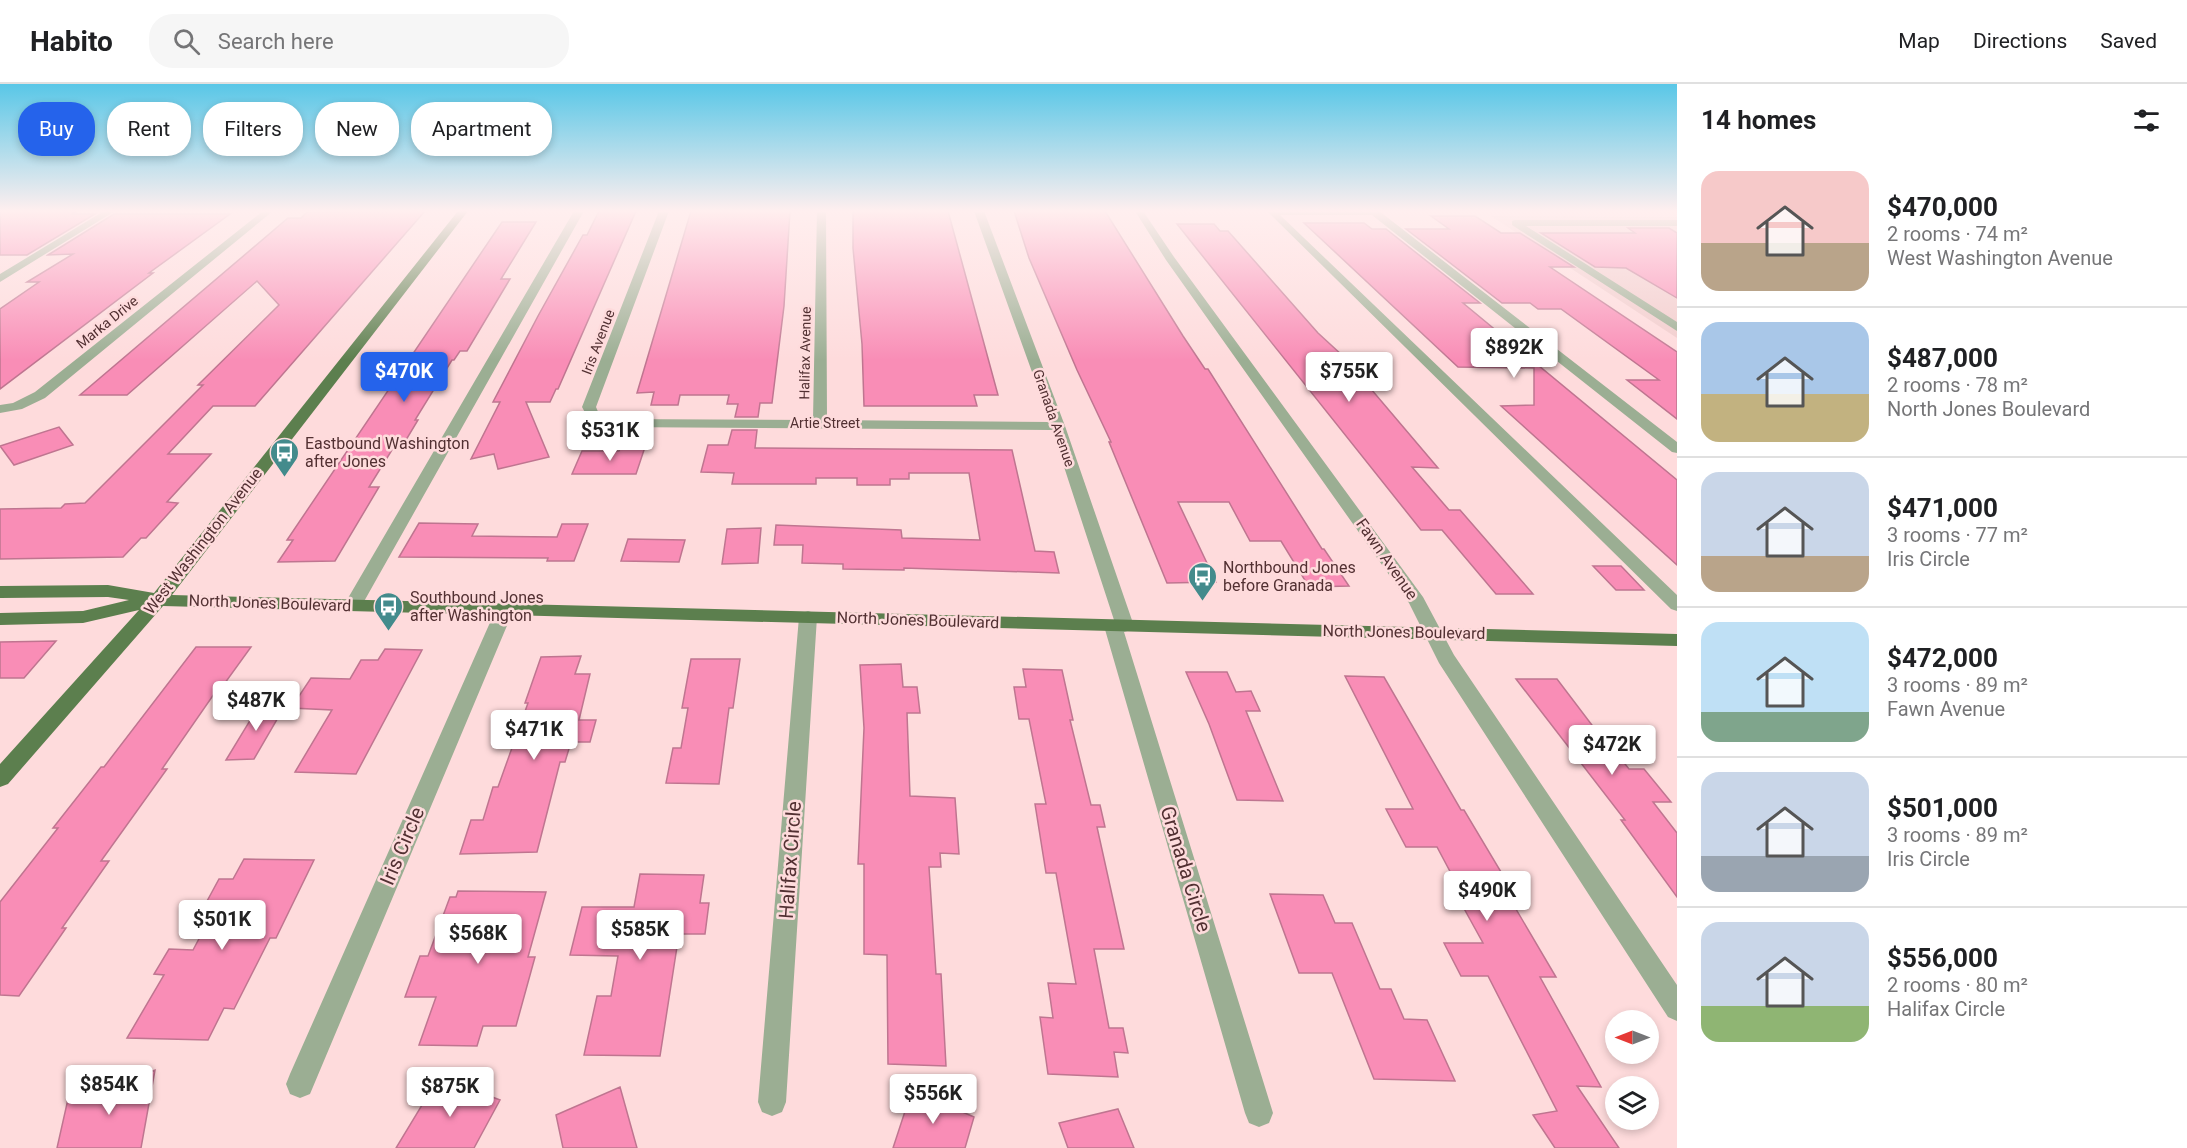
<!DOCTYPE html>
<html lang="en">
<head>
<meta charset="utf-8">
<style>
	body { margin:0; font-family:Roboto,sans-serif; background:#f6f6f6; color:#202124; height:100vh; display:flex; flex-direction:column; font-size:22px; white-space:nowrap }
	* { box-sizing:border-box; margin:0 }
	p { font-size:20px; color:#757577 }
	.icon { flex:none; width:33px; height:33px; fill:none; stroke:currentColor; stroke-width:2; stroke-linecap:round; stroke-linejoin:round }
	.map { position:relative; flex:1; overflow:hidden }
	.sheet { display:flex; flex-direction:column; background:#fff; width:510px }
	.sheet>* { flex:none }
	.guide { position:absolute; left:18px; top:18px; width:570px; height:54px; display:flex; gap:12px }
	.needle { width:39px; rotate:270deg }
	.fabs { position:absolute; left:1605px; top:926px; display:grid; gap:12px }
	.fabs a { display:grid; place-items:center; width:54px; height:54px; border-radius:50%; background:#fff; box-shadow:0 3px 9px #0003; font-size:30px }
	.price { position:absolute; translate:-50% -51px; padding:0 14px; border-radius:6px; background:#fff; color:#222; font-size:20px; line-height:39px; filter:drop-shadow(0 2px 3px #0008) }
	.price::after { content:''; position:absolute; left:50%; top:36px; width:18px; height:14px; margin-left:-9px; background:inherit; clip-path:polygon(0 0,100% 0,50% 100%) }
	.price.selected { background:#2563eb; color:#fff }
	ul { padding:0; list-style:none }
	li { display:flex; align-items:center; gap:18px; height:150px; padding:0 24px }
	li+li { border-top:2px solid #e0e0e0 }
	li span { display:grid; place-items:center; flex:none; width:168px; height:120px; border-radius:18px; color:#555 }
	li>.icon { margin-inline-start:auto }
	span .icon { width:72px; height:72px; fill:#fffc; stroke-width:1 }
	li b { font-size:26px }
	h2 { display:flex; justify-content:space-between; align-items:center; height:72px; padding:0 24px; font-size:26px }
	.tag { padding:0 21px; border-radius:24px; background:#fff; box-shadow:0 3px 9px #0003; font-size:21px; line-height:54px }
	.tag.selected { background:#2563eb; color:#fff }
	header { display:flex; align-items:center; gap:36px; box-sizing:border-box; height:84px; padding:0 30px; background:#fff; border-bottom:2px solid #e0e0e0 }
	header strong { font-size:28px }
	nav { display:flex; gap:33px; margin-inline-start:auto; font-size:21px }
	.search { width:420px; height:54px; background:#f6f6f6; display:flex; align-items:center; gap:15px; box-sizing:border-box; padding:0 21px; border-radius:24px; color:#757577; font-size:22px }
	main { display:flex; flex:1; min-height:0 }
	.map>svg:first-child { display:block }
</style>
</head>
<body>
<header>
<strong>Habito</strong>
<div class="search"><svg class="icon" aria-label="search" viewBox="0 0 24 24"><circle cx="10" cy="10" r="6"/><path d="M15 15l6 6"/></svg>Search here</div>
<nav><a>Map</a><a>Directions</a><a>Saved</a></nav>
</header>
<main>
<div class="map">
<svg width="1677" height="1064" viewBox="0 0 1677 1064">
	<rect width="100%" height="100%" fill="#fedbdc"/>
	<path fill="#f1cccc" d="M 1491,132 L 1677,133 L 1677,254 Z"/>
	<path fill="#f98db6" stroke="#bf7590" stroke-width="1.5" d="M 0,127 L 77,127 L 72,130 L 95,130 L 27,171 L 0,171 Z
		M 425,127 L 255,322 L 213,322 L 168,370 L 211,370 L 167,418 L 178,419 L 146,454 L 141,454 L 123,473 L 0,475 L 0,425 L 61,424 L 65,420 L 85,419 L 203,301 L 198,301 L 279,221 L 257,197 L 127,311 L 80,311 L 288,134 L 301,134 L 307,128 Z
		M 599,127 L 636,127 L 558,305 L 556,305 L 550,318 L 526,318 L 549,373 L 498,385 L 494,370 L 471,375 L 500,318 L 493,318 L 538,232 L 583,151 L 587,151 Z
		M 691,127 L 790,127 L 784,222 L 772,319 L 760,319 L 758,333 L 735,333 L 738,320 L 727,320 L 729,311 L 680,311 L 678,321 L 651,321 L 654,308 L 637,309 Z
		M 853,127 L 948,127 L 998,311 L 974,311 L 977,322 L 864,322 L 862,260 L 853,164 Z
		M 1014,127 L 1105,127 L 1183,252 L 1205,285 L 1208,285 L 1322,465 L 1324,465 L 1349,502 L 1309,503 L 1281,457 L 1250,457 L 1229,418 L 1178,418 L 1216,498 L 1167,499 L 1109,358 L 1111,358 L 1077,286 L 1029,174 Z
		M 114,130 L 230,130 L 149,189 L 153,189 L 0,305 L 0,225 L 39,198 L 27,198 L 73,170 L 48,171 Z
		M 1431,132 L 1475,132 L 1501,149 L 1520,149 L 1574,183 L 1550,183 L 1677,268 L 1677,335 L 1627,296 L 1659,296 L 1561,225 L 1538,225 L 1530,219 L 1502,219 L 1406,145 L 1449,145 Z
		M 502,138 L 536,138 L 501,195 L 510,195 L 467,267 L 460,267 L 454,276 L 452,276 L 415,336 L 418,336 L 403,361 L 395,361 L 369,403 L 379,403 L 335,477 L 278,478 L 293,456 L 287,456 Z
		M 1304,139 L 1364,139 L 1372,145 L 1386,145 L 1480,219 L 1463,219 L 1677,396 L 1677,481 L 1501,322 L 1534,321 L 1534,284 L 1458,283 Z
		M 1177,140 L 1214,140 L 1220,147 L 1228,147 L 1318,249 L 1343,272 L 1438,384 L 1412,383 L 1449,426 L 1460,426 L 1533,510 L 1496,510 L 1442,446 L 1421,446 Z
		M 1628,144 L 1669,144 L 1677,149 L 1677,214 L 1626,184 L 1595,183 L 1541,149 L 1635,149 Z
		M 59,343 L 73,361 L 14,381 L 0,362 Z
		M 732,346 L 757,346 L 755,364 L 1012,366 L 1035,467 L 1054,468 L 1059,489 L 904,484 L 904,486 L 843,485 L 843,480 L 802,479 L 803,461 L 774,461 L 776,441 L 901,446 L 902,454 L 980,456 L 969,389 L 909,389 L 909,395 L 890,395 L 890,401 L 857,401 L 857,394 L 816,394 L 816,400 L 732,400 L 734,389 L 701,388 L 708,361 L 728,361 Z
		M 621,362 L 645,363 L 636,390 L 572,390 L 582,367 L 619,367 Z
		M 419,439 L 478,440 L 472,452 L 557,453 L 562,440 L 588,440 L 574,477 L 547,477 L 548,474 L 399,473 Z
		M 761,444 L 758,479 L 722,480 L 727,445 Z
		M 628,455 L 685,456 L 679,478 L 621,477 Z
		M 1593,482 L 1621,482 L 1644,506 L 1616,506 Z
		M 56,557 L 24,594 L 0,594 L 0,558 Z
		M 196,563 L 251,563 L 217,610 L 214,610 L 162,685 L 167,685 L 101,777 L 109,777 L 62,844 L 66,844 L 19,912 L 0,911 L 0,818 L 58,744 L 53,744 L 101,683 L 104,683 Z
		M 385,565 L 422,566 L 356,690 L 295,688 L 332,626 L 291,624 L 311,594 L 350,595 L 361,576 L 378,576 Z
		M 581,572 L 575,590 L 590,590 L 579,636 L 596,636 L 590,658 L 571,658 L 565,678 L 560,678 L 537,768 L 460,770 L 471,736 L 483,736 L 493,703 L 498,703 L 528,619 L 525,619 L 541,573 Z
		M 691,575 L 740,575 L 733,624 L 729,624 L 719,700 L 666,699 L 673,664 L 681,664 L 688,624 L 682,624 Z
		M 901,580 L 903,603 L 917,603 L 920,629 L 907,629 L 910,712 L 955,714 L 959,770 L 940,769 L 941,783 L 929,783 L 936,890 L 941,890 L 946,982 L 888,980 L 887,871 L 864,870 L 864,780 L 858,780 L 864,644 L 860,581 Z
		M 1023,585 L 1062,586 L 1073,636 L 1070,636 L 1091,721 L 1100,721 L 1105,743 L 1097,743 L 1124,865 L 1094,865 L 1109,944 L 1123,944 L 1128,969 L 1114,968 L 1118,993 L 1048,990 L 1040,933 L 1053,934 L 1048,899 L 1076,900 L 1056,789 L 1046,789 L 1035,720 L 1046,720 L 1029,635 L 1019,635 L 1014,603 L 1026,603 Z
		M 1186,588 L 1227,588 L 1236,608 L 1251,607 L 1260,627 L 1246,627 L 1283,717 L 1237,716 L 1209,640 Z
		M 1345,592 L 1384,593 L 1461,726 L 1464,726 L 1507,798 L 1500,798 L 1556,893 L 1540,893 L 1601,1003 L 1577,1002 L 1619,1064 L 1555,1064 L 1533,1031 L 1557,1027 L 1488,892 L 1461,892 L 1444,859 L 1483,859 L 1456,810 L 1462,810 L 1437,763 L 1406,763 L 1386,725 L 1413,725 Z
		M 1516,595 L 1557,595 L 1604,657 L 1607,657 L 1629,685 L 1644,685 L 1671,718 L 1653,718 L 1677,749 L 1677,813 L 1621,736 L 1625,736 Z
		M 260,620 L 286,620 L 254,675 L 226,676 Z
		M 244,775 L 314,776 L 276,854 L 270,854 L 234,925 L 224,924 L 208,956 L 127,954 L 164,891 L 154,890 L 169,865 L 193,866 L 218,819 L 206,819 L 219,795 L 233,795 Z
		M 640,790 L 704,791 L 700,819 L 709,819 L 705,850 L 679,850 L 660,972 L 584,971 L 597,912 L 611,912 L 618,872 L 570,871 L 582,823 L 634,823 Z
		M 458,807 L 546,808 L 528,873 L 535,873 L 516,942 L 483,942 L 477,962 L 419,961 L 436,913 L 405,913 L 420,872 L 428,872 L 450,813 L 456,813 Z
		M 1270,810 L 1323,811 L 1335,839 L 1352,839 L 1380,905 L 1391,905 L 1404,935 L 1427,936 L 1455,997 L 1374,995 L 1332,889 L 1299,889 Z
		M 155,986 L 141,1064 L 57,1064 L 68,1015 Z
		M 439,993 L 500,1016 L 474,1064 L 396,1064 Z
		M 620,1003 L 637,1064 L 563,1064 L 556,1031 Z
		M 912,1006 L 974,1033 L 965,1064 L 893,1064 Z
		M 1118,1025 L 1134,1064 L 1068,1064 L 1059,1039 Z"/>
	<g fill="none" stroke-linecap="round" stroke-linejoin="round">
		<path fill="#9bae93" fill-rule="evenodd" d="M 104,127 L 115,127 L 0,198 L 0,190 Z
			M 263,127 L 273,127 L 45,314 L 22,325 L 0,329 L 0,321 L 13,319 L 35,308 Z
			M 574,127 L 584,127 L 362,521 L 359,525 L 347,525 L 344,521 Z
			M 659,127 L 669,127 L 596,323 L 599,330 L 612,335 L 813,336 L 817,127 L 826,127 L 827,336 L 1050,338 L 974,127 L 984,127 L 1065,342 L 1134,542 L 1131,546 L 1124,548 L 1273,1029 L 1269,1039 L 1259,1043 L 1249,1039 L 1245,1029 L 1104,542 L 1107,538 L 1114,536 L 1052,346 L 611,343 L 589,336 L 582,323 Z
			M 1135,127 L 1143,127 L 1174,173 L 1423,513 L 1454,571 L 1677,901 L 1677,937 L 1668,933 L 1439,579 L 1409,519 L 1166,176 Z
			M 1267,127 L 1379,127 L 1677,358 L 1677,369 L 1672,368 L 1372,131 L 1280,131 L 1677,511 L 1677,527 L 1671,525 Z
			M 1515,136 L 1677,136 L 1677,142 L 1526,142 L 1677,238 L 1677,247 L 1512,141 L 1512,137 Z
			M 505,519 L 511,521 L 514,525 L 310,1010 L 300,1014 L 290,1010 L 286,1000 L 290,990 L 496,525 L 499,521 Z
			M 808,527 L 814,529 L 817,533 L 786,1018 L 782,1028 L 772,1032 L 762,1028 L 758,1018 L 799,533 L 802,529 Z"/>
		<path fill="#5c7f4e" fill-rule="evenodd" d="M 458,127 L 468,127 L 172,511 L 1677,550 L 1677,562 L 163,522 L 8,700 L 0,703 L 0,680 L 139,526 L 83,539 L 0,541 L 0,529 L 83,527 L 129,516 L 108,513 L 0,514 L 0,502 L 108,501 L 154,509 Z"/>
	</g>
	<linearGradient id="sky" x2="0" y2="1"><stop stop-color="#59c7e7"/><stop offset="0.46" stop-color="#ffefef"/><stop offset="1" stop-color="#ffefef" stop-opacity="0"/></linearGradient>
	<rect width="1677" height="276" fill="url(#sky)"/>
	<defs>
		<symbol id="bus-pin" viewBox="-11 -11 22 30"><path d="M0 17L-7.5 6A9.5 9.5 0 1 1 7.5 6Z" fill="#438b8c" stroke="#fedbdc"/><path d="M-5-6H5V4H4V6H2V4H-2V6H-4V4H-5ZM-3.5-4V0h7V-4ZM-3.5 1.2v1.5H-2V1.2ZM2 1.2v1.5H3.5V1.2Z" fill="#fff"/></symbol>
	</defs>
	<g fill-rule="evenodd">
		<use href="#bus-pin" x="268" y="352" width="33" height="45"/>
		<use href="#bus-pin" x="1186" y="476" width="33" height="45"/>
		<use href="#bus-pin" x="372" y="506" width="33" height="45"/>
	</g>
	<g text-anchor="middle" dominant-baseline="central" stroke-width="5" stroke-linejoin="round" paint-order="stroke">
		<g font-size="14" fill="#523032" stroke="#fedbdc">
			<text transform="translate(107 238) rotate(-39)">Marka Drive</text>
			<text transform="translate(598 258) rotate(-69)">Iris Avenue</text>
			<text transform="translate(805 269) rotate(-89)">Halifax Avenue</text>
			<text transform="translate(1054 334) rotate(71)">Granada Avenue</text>
			<text x="825" y="339">Artie Street</text>
		</g>
		<g font-size="16" fill="#523032" stroke="#fedbdc" text-anchor="start">
			<text x="305" y="359">Eastbound Washington<tspan x="305" dy="18">after Jones</tspan></text>
			<text x="1223" y="483">Northbound Jones<tspan x="1223" dy="18">before Granada</tspan></text>
			<text x="410" y="513">Southbound Jones<tspan x="410" dy="18">after Washington</tspan></text>
		</g>
		<g font-size="16" fill="#523032" stroke="#fedbdc">
			<text transform="translate(203 457) rotate(-52)">West Washington Avenue</text>
			<text transform="translate(1387 475) rotate(55)">Fawn Avenue</text>
			<text transform="translate(270 519) rotate(2)">North Jones Boulevard</text>
			<text transform="translate(918 536) rotate(2)">North Jones Boulevard</text>
			<text transform="translate(1404 548) rotate(1)">North Jones Boulevard</text>
		</g>
		<g font-size="20" fill="#523032" stroke="#fedbdc">
			<text transform="translate(402 762) rotate(-67)">Iris Circle</text>
			<text transform="translate(790 776) rotate(-86)">Halifax Circle</text>
			<text transform="translate(1186 785) rotate(73)">Granada Circle</text>
		</g>
	</g>
</svg>
<div class="fabs">
<a><svg class="needle" viewBox="-14 -14 28 28"><path d="M0-13l5 13h-10z" fill="#e53935"/><path d="M0 13l5-13h-10z" fill="#757577"/></svg></a>
<a><svg class="icon" aria-label="layers" viewBox="0 0 24 24"><path d="M12 4l9 5-9 5-9-5zM3 14l9 5 9-5"/></svg></a>
</div>
<b class="price" style="left:1514px;top:295px">$892K</b>
<b class="price selected" style="left:404px;top:319px">$470K</b>
<b class="price" style="left:1349px;top:319px">$755K</b>
<b class="price" style="left:610px;top:378px">$531K</b>
<b class="price" style="left:256px;top:648px">$487K</b>
<b class="price" style="left:534px;top:677px">$471K</b>
<b class="price" style="left:1612px;top:692px">$472K</b>
<b class="price" style="left:1487px;top:838px">$490K</b>
<b class="price" style="left:222px;top:867px">$501K</b>
<b class="price" style="left:640px;top:877px">$585K</b>
<b class="price" style="left:478px;top:881px">$568K</b>
<b class="price" style="left:109px;top:1032px">$854K</b>
<b class="price" style="left:450px;top:1034px">$875K</b>
<b class="price" style="left:933px;top:1041px">$556K</b>
<div class="guide">
<a class="tag selected">Buy</a>
<a class="tag">Rent</a>
<a class="tag">Filters</a>
<a class="tag">New</a>
<a class="tag">Apartment</a>
</div>
</div>
<section class="sheet">
<h2>14 homes<svg class="icon" aria-label="filters" viewBox="0 0 24 24"><path d="M4 7h16M4 17h16"/><circle cx="9" cy="7" r="2"/><circle cx="15" cy="17" r="2"/></svg></h2>
<ul>
<li><span style="background:linear-gradient(#f6c9c9 60%,#b9a48a 0)"><svg class="icon" aria-label="home" viewBox="0 0 24 24"><path d="M3 11l9-7 9 7M6 9v11h12V9"/></svg></span><div><b>$470,000</b><p>2 rooms · 74 m²</p><p>West Washington Avenue</p></div></li>
<li><span style="background:linear-gradient(#a9c7e8 60%,#c2b280 0)"><svg class="icon" aria-label="home" viewBox="0 0 24 24"><path d="M3 11l9-7 9 7M6 9v11h12V9"/></svg></span><div><b>$487,000</b><p>2 rooms · 78 m²</p><p>North Jones Boulevard</p></div></li>
<li><span style="background:linear-gradient(#c9d6e8 70%,#b9a48a 0)"><svg class="icon" aria-label="home" viewBox="0 0 24 24"><path d="M3 11l9-7 9 7M6 9v11h12V9"/></svg></span><div><b>$471,000</b><p>3 rooms · 77 m²</p><p>Iris Circle</p></div></li>
<li><span style="background:linear-gradient(#bfe0f5 75%,#7fa58c 0)"><svg class="icon" aria-label="home" viewBox="0 0 24 24"><path d="M3 11l9-7 9 7M6 9v11h12V9"/></svg></span><div><b>$472,000</b><p>3 rooms · 89 m²</p><p>Fawn Avenue</p></div></li>
<li><span style="background:linear-gradient(#c9d6e8 70%,#9aa5b1 0)"><svg class="icon" aria-label="home" viewBox="0 0 24 24"><path d="M3 11l9-7 9 7M6 9v11h12V9"/></svg></span><div><b>$501,000</b><p>3 rooms · 89 m²</p><p>Iris Circle</p></div></li>
<li><span style="background:linear-gradient(#c9d6e8 70%,#8fb573 0)"><svg class="icon" aria-label="home" viewBox="0 0 24 24"><path d="M3 11l9-7 9 7M6 9v11h12V9"/></svg></span><div><b>$556,000</b><p>2 rooms · 80 m²</p><p>Halifax Circle</p></div></li>
</ul>
</section>
</main>
</body>
</html>
